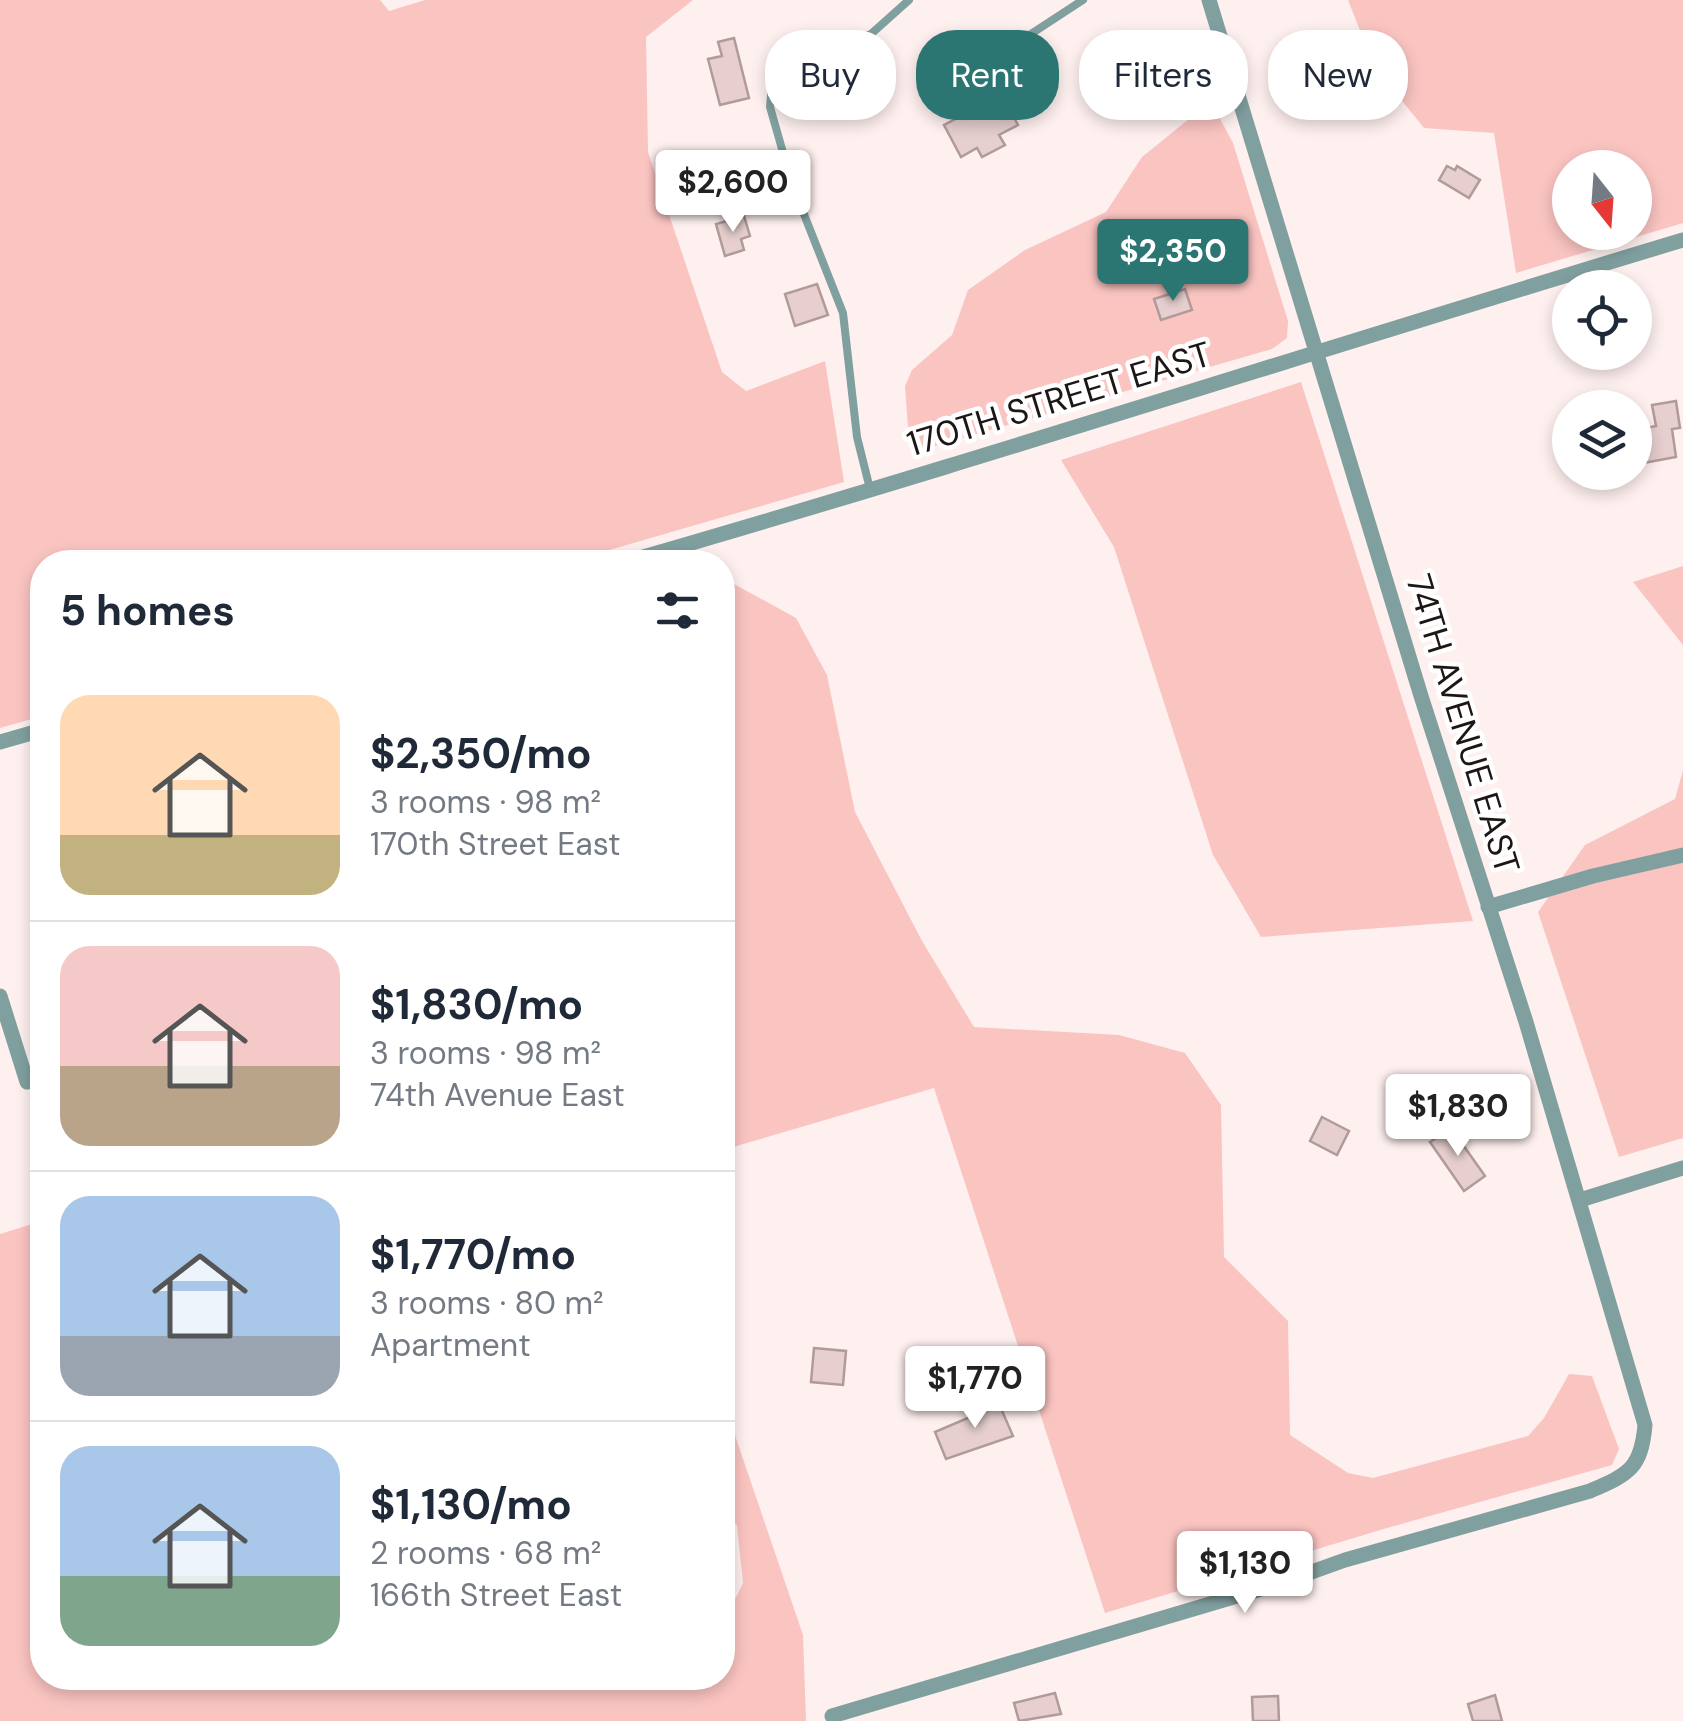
<!DOCTYPE html>
<html lang="en">
<head>
<meta charset="utf-8">
<style>
	body { margin:0; font-family:"DM Sans",sans-serif; background:#f2f2f3; color:#1f2937; height:100vh; display:flex; flex-direction:column; font-size:38px; white-space:nowrap }
	* { box-sizing:border-box; margin:0 }
	p { font-size:32px; color:#747a83 }
	.icon { flex:none; width:55px; height:55px; fill:none; stroke:currentColor; stroke-width:2; stroke-linecap:round; stroke-linejoin:round }
	.map { position:relative; flex:1; overflow:hidden }
	.side { position:absolute; left:30px; top:550px; width:705px; height:1140px; display:flex; flex-direction:column; background:#fff; border-radius:40px; box-shadow:0 5px 15px #0003 }
	.side>* { flex:none }
	.guide { position:absolute; left:765px; top:30px; width:768px; height:90px; display:flex; gap:20px }
	.needle { width:65px; rotate:163deg }
	.fabs { position:absolute; left:1552px; top:150px; display:grid; gap:20px }
	.fabs a { display:grid; place-items:center; width:100px; height:100px; border-radius:50%; background:#fff; box-shadow:0 5px 15px #0003; font-size:50px }
	.price { position:absolute; translate:-50% -85px; padding:0 22px; border-radius:10px; background:#fff; color:#222; font-size:32px; line-height:65px; filter:drop-shadow(0 2px 5px #0008) }
	.price::after { content:''; position:absolute; left:50%; top:60px; width:30px; height:22px; margin-left:-15px; background:inherit; clip-path:polygon(0 0,100% 0,50% 100%) }
	.price.on { background:#2b7573; color:#fff }
	ul { padding:0; list-style:none }
	li { display:flex; align-items:center; gap:30px; height:250px; padding:0 30px }
	li+li { border-top:2px solid #e0e1e3 }
	li span { display:grid; place-items:center; flex:none; width:280px; height:200px; border-radius:30px; color:#555 }
	li>.icon { margin-inline-start:auto }
	span .icon { width:120px; height:120px; fill:#fffc; stroke-width:1 }
	li b { font-size:42px }
	h2 { display:flex; justify-content:space-between; align-items:center; height:120px; padding:0 30px; font-size:42px }
	.pill { padding:0 35px; border-radius:40px; background:#fff; box-shadow:0 5px 15px #0003; font-size:35px; line-height:90px }
	.pill.on { background:#2b7573; color:#fff }
	.map>svg:first-child { display:block }
</style>
</head>
<body>
<div class="map">
<svg width="1683" height="1721" viewBox="0 0 1683 1721">
	<rect width="100%" height="100%" fill="#fef0ef"/>
	<path fill="#fac4c1" fill-rule="evenodd" d="M 0,0 L 380,0 L 389,11 L 425,0 L 693,0 L 646,37 L 648,152 L 722,372 L 746,391 L 825,361 L 844,482 L 568,562 L 42,562 L 42,716 L 0,728 Z
		M 1348,0 L 1683,0 L 1683,223 L 1516,273 L 1494,133 L 1424,128 L 1374,66 ZM 1570,168 L 1635,168 L 1635,232 L 1570,232 Z
		M 1200,110 L 1219,117 L 1233,143 L 1288,321 L 1287,338 L 1272,349 L 921,450 L 909,442 L 905,386 L 912,370 L 952,335 L 968,290 L 1025,250 L 1106,212 L 1142,157 Z
		M 1301,382 L 1473,921 L 1261,937 L 1213,855 L 1114,547 L 1061,460 Z
		M 1683,566 L 1683,645 L 1633,582 Z
		M 723,578 L 796,618 L 827,675 L 855,812 L 922,941 L 974,1027 L 1119,1035 L 1185,1053 L 1221,1105 L 1224,1257 L 1288,1321 L 1290,1435 L 1348,1473 L 1373,1478 L 1528,1436 L 1544,1418 L 1569,1374 L 1592,1376 L 1619,1449 L 1612,1465 L 1387,1528 L 1105,1613 L 934,1088 L 723,1150 Z
		M 1683,770 L 1683,1138 L 1619,1157 L 1538,912 L 1585,845 L 1675,799 Z
		M 42,1221 L 42,1678 L 722,1678 L 723,1624 L 743,1583 L 737,1525 L 723,1512 L 723,1400 L 803,1635 L 806,1721 L 0,1721 L 0,1234 Z"/>
	<path fill="#e6cfce" stroke="#b19b9a" stroke-width="2.5" d="M 734,38 L 749,98 L 720,105 L 708,59 L 722,56 L 718,42 Z
		M 1003,98 L 1018,125 L 999,135 L 1005,145 L 982,157 L 977,148 L 961,157 L 944,125 L 965,114 L 967,118 Z
		M 776,157 L 787,193 L 737,208 L 726,172 Z
		M 1447,166 L 1455,170 L 1457,166 L 1480,180 L 1469,198 L 1439,180 Z
		M 744,216 L 750,236 L 741,239 L 744,250 L 725,256 L 716,224 Z
		M 817,284 L 828,315 L 795,326 L 785,294 Z
		M 1185,289 L 1192,310 L 1161,320 L 1154,299 Z
		M 1676,401 L 1680,428 L 1672,429 L 1676,457 L 1638,464 L 1635,430 L 1656,426 L 1652,405 Z
		M 1322,1117 L 1349,1131 L 1337,1155 L 1310,1141 Z
		M 1451,1128 L 1485,1176 L 1464,1191 L 1430,1142 Z
		M 814,1348 L 846,1351 L 843,1385 L 811,1382 Z
		M 996,1397 L 1013,1436 L 946,1459 L 935,1432 L 982,1412 L 979,1404 Z
		M 1055,1693 L 1061,1714 L 1019,1721 L 1014,1703 Z
		M 1495,1695 L 1502,1721 L 1473,1721 L 1468,1704 Z
		M 1278,1696 L 1279,1721 L 1253,1721 L 1252,1697 Z"/>
	<g fill="none" stroke-linecap="round" stroke-linejoin="round">
		<path stroke="#80a09f" stroke-width="8" d="M 959,81 L 1083,0
			M 870,489 L 857,437 L 843,313 L 792,184 L 770,107 L 773,72 L 871,34 L 909,0"/>
		<path stroke="#80a09f" stroke-width="15" d="M 626,562 C 980,460 1330,346 1683,240
			M 0,742 L 42,730
			M 1488,907 L 1593,876 L 1683,855
			M 0,996 L 27,1082
			M 1580,1200 L 1683,1168
			M 832,1716 L 1281,1583 L 1345,1560 L 1590,1491 C 1629,1474 1641,1469 1645,1425 L 1526,1022 L 1421,696 L 1209,0"/>
	</g>
	<g text-anchor="middle" dominant-baseline="central" stroke-width="9" stroke-linejoin="round" paint-order="stroke">
		<g font-size="35" fill="#1d1615" stroke="#fff">
			<text transform="translate(1059 399) rotate(-17)">170TH STREET EAST</text>
			<text transform="translate(1463 724) rotate(73)">74TH AVENUE EAST</text>
		</g>
	</g>
</svg>
<div class="fabs">
<a><svg class="needle" viewBox="-14 -14 28 28"><path d="M0-13l5 13h-10z" fill="#e53935"/><path d="M0 13l5-13h-10z" fill="#747a83"/></svg></a>
<a><svg class="icon" aria-label="locate" viewBox="0 0 24 24"><circle cx="12" cy="12" r="6"/><path d="M12 2v4M12 18v4M2 12h4M18 12h4"/></svg></a>
<a><svg class="icon" aria-label="layers" viewBox="0 0 24 24"><path d="M12 4l9 5-9 5-9-5zM3 14l9 5 9-5"/></svg></a>
</div>
<b class="price" style="left:733px;top:235px">$2,600</b>
<b class="price on" style="left:1173px;top:304px">$2,350</b>
<b class="price" style="left:1458px;top:1159px">$1,830</b>
<b class="price" style="left:975px;top:1431px">$1,770</b>
<b class="price" style="left:1245px;top:1616px">$1,130</b>
<div class="guide">
<a class="pill">Buy</a>
<a class="pill on">Rent</a>
<a class="pill">Filters</a>
<a class="pill">New</a>
</div>
<section class="side">
<h2>5 homes<svg class="icon" aria-label="filters" viewBox="0 0 24 24"><path d="M4 7h16M4 17h16"/><circle cx="9" cy="7" r="2"/><circle cx="15" cy="17" r="2"/></svg></h2>
<ul>
<li><span style="background:linear-gradient(#ffd9b3 70%,#c2b280 0)"><svg class="icon" aria-label="home" viewBox="0 0 24 24"><path d="M3 11l9-7 9 7M6 9v11h12V9"/></svg></span><div><b>$2,350/mo</b><p>3 rooms · 98 m²</p><p>170th Street East</p></div></li>
<li><span style="background:linear-gradient(#f6c9c9 60%,#b9a48a 0)"><svg class="icon" aria-label="home" viewBox="0 0 24 24"><path d="M3 11l9-7 9 7M6 9v11h12V9"/></svg></span><div><b>$1,830/mo</b><p>3 rooms · 98 m²</p><p>74th Avenue East</p></div></li>
<li><span style="background:linear-gradient(#a9c7e8 70%,#9aa5b1 0)"><svg class="icon" aria-label="home" viewBox="0 0 24 24"><path d="M3 11l9-7 9 7M6 9v11h12V9"/></svg></span><div><b>$1,770/mo</b><p>3 rooms · 80 m²</p><p>Apartment</p></div></li>
<li><span style="background:linear-gradient(#a9c7e8 65%,#7fa58c 0)"><svg class="icon" aria-label="home" viewBox="0 0 24 24"><path d="M3 11l9-7 9 7M6 9v11h12V9"/></svg></span><div><b>$1,130/mo</b><p>2 rooms · 68 m²</p><p>166th Street East</p></div></li>
</ul>
</section>
</div>
</body>
</html>
